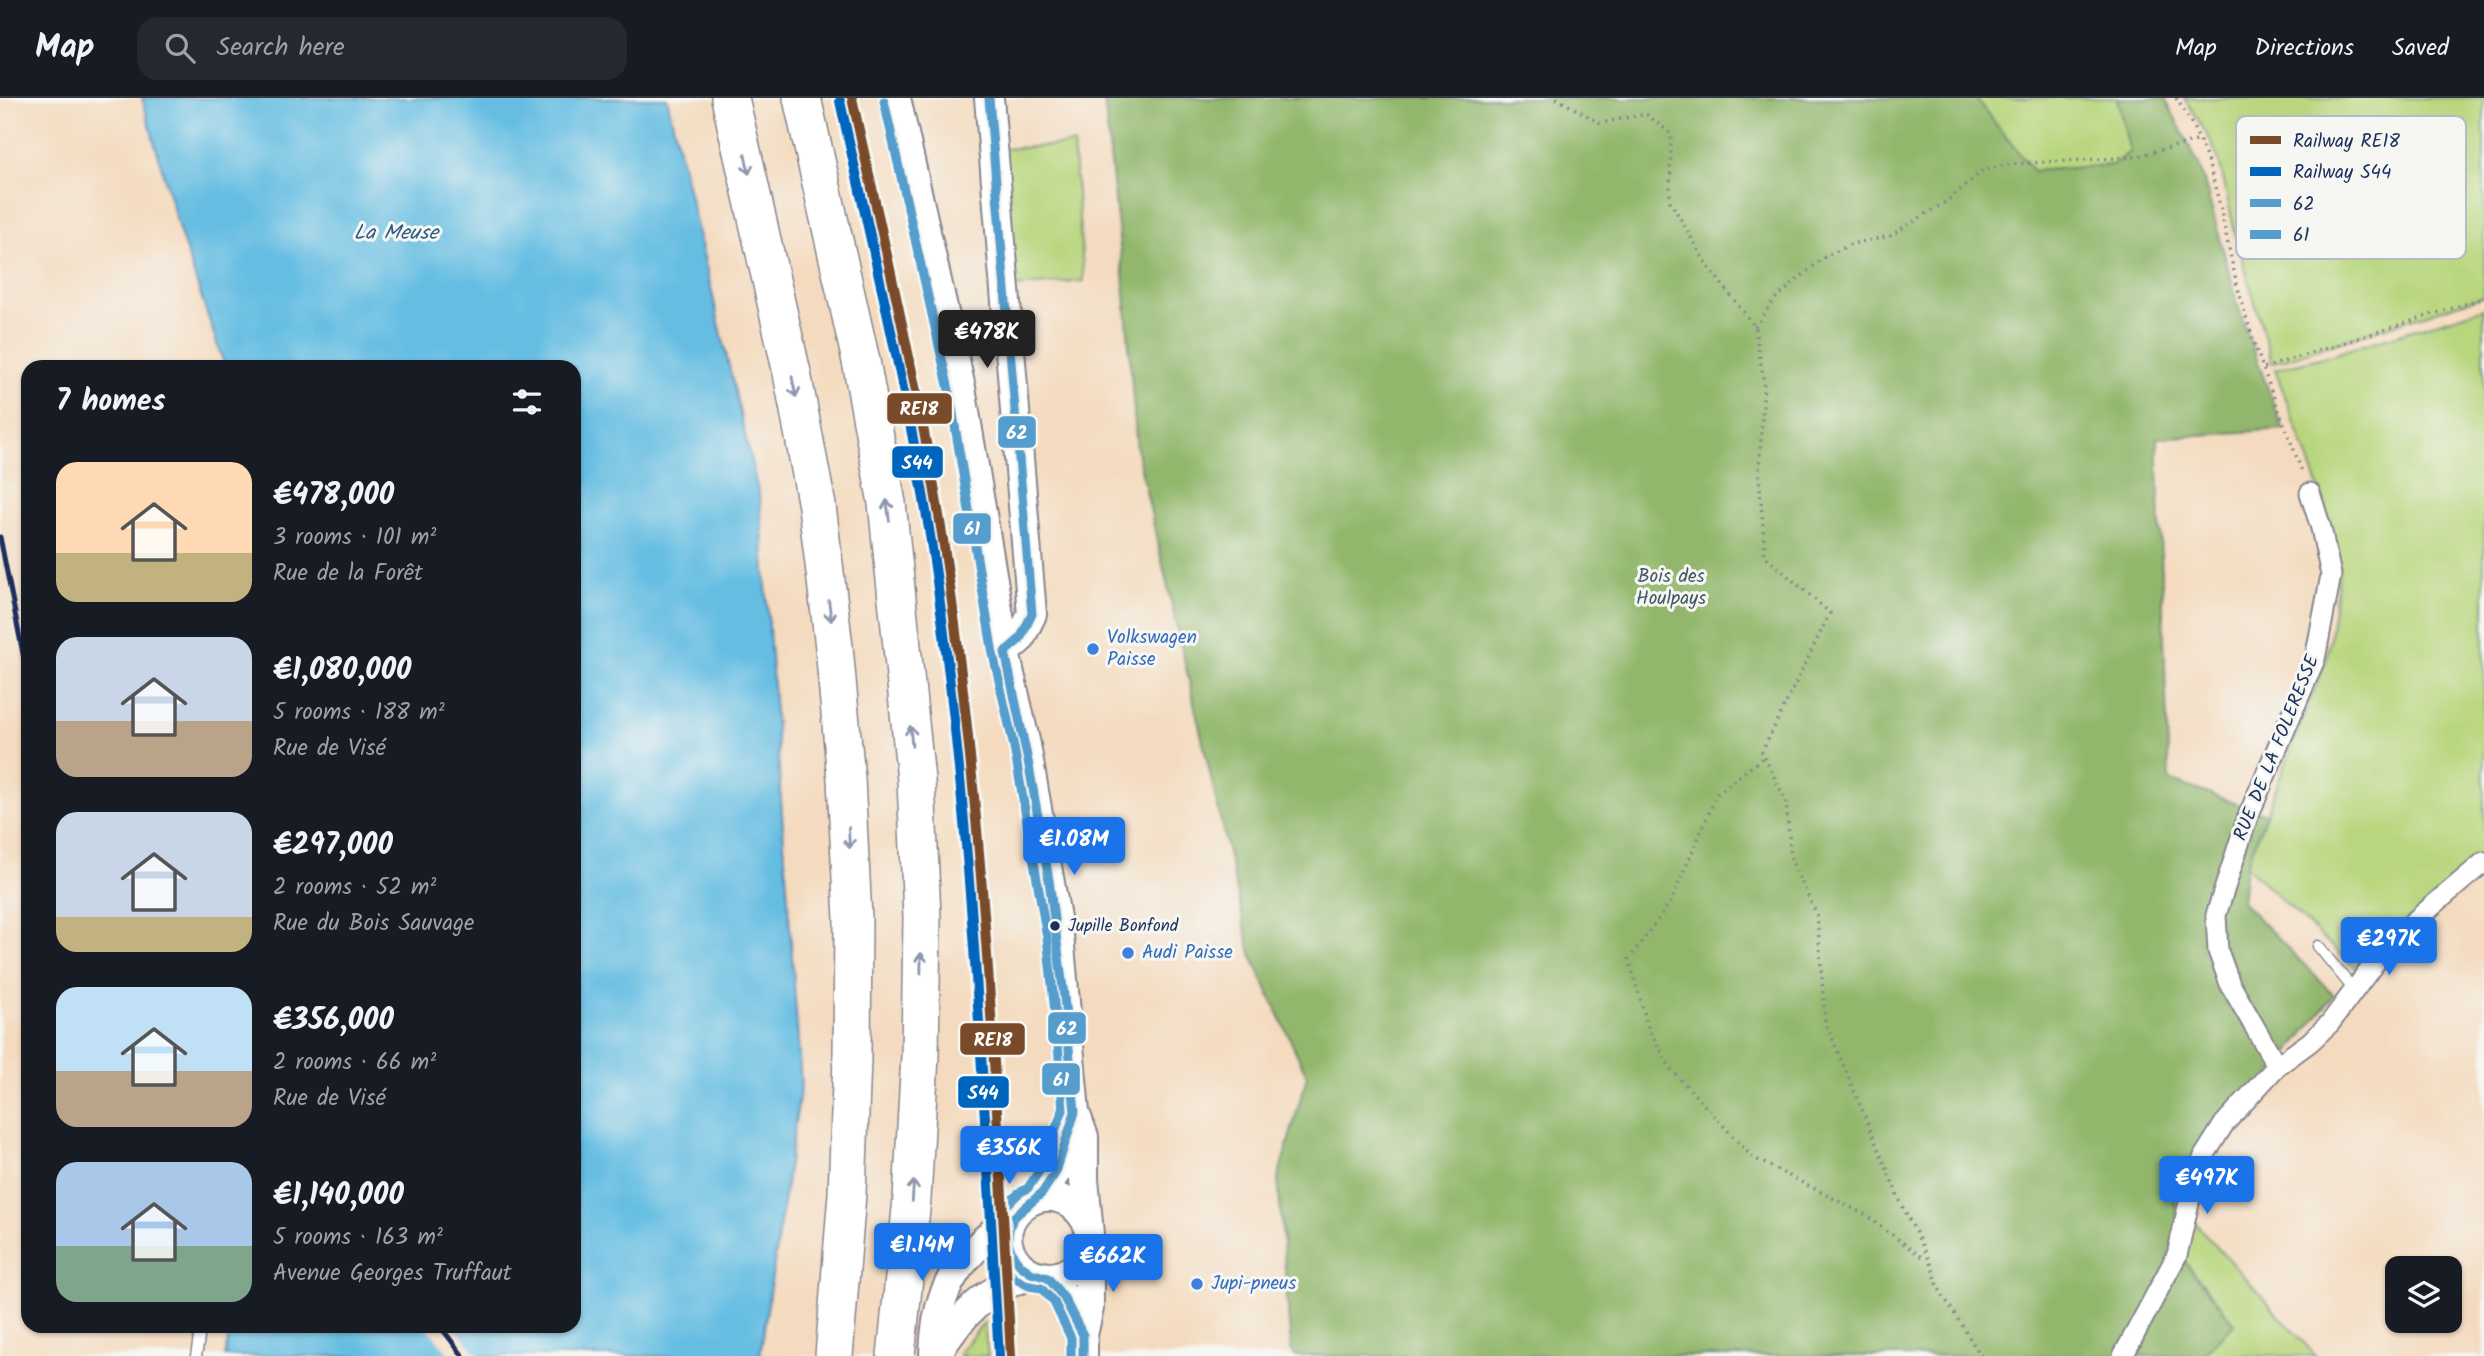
<!DOCTYPE html>
<html lang="en">
<head>
<meta charset="utf-8">
<style>
	body { margin:0; font-family:Kalam,sans-serif; background:#242831; color:#f1f3f6; height:100vh; display:flex; flex-direction:column; font-size:26px; white-space:nowrap }
	* { box-sizing:border-box; margin:0 }
	p { font-size:23px; color:#9ea1a6 }
	.icon { flex:none; width:38px; height:38px; fill:none; stroke:currentColor; stroke-width:2; stroke-linecap:round; stroke-linejoin:round }
	.map { position:relative; flex:1; overflow:hidden }
	.side { position:absolute; left:21px; top:262px; width:560px; height:973px; display:flex; flex-direction:column; background:#171b24; border-radius:21px; box-shadow:0 2px 5px #0004 }
	.side>* { flex:none }
	.tools { position:absolute; left:2385px; top:1158px; display:grid; gap:14px }
	.tools a { display:grid; place-items:center; width:77px; height:77px; border-radius:14px; background:#171b24; box-shadow:0 2px 5px #0004; font-size:35px }
	.price { position:absolute; translate:-50% -60px; padding:0 16px; border-radius:7px; background:#1a73e8; color:#fff; font-size:23px; line-height:46px; filter:drop-shadow(0 2px 4px #0008) }
	.price::after { content:''; position:absolute; left:50%; top:42px; width:21px; height:16px; margin-left:-10px; background:inherit; clip-path:polygon(0 0,100% 0,50% 100%) }
	.price.current { background:#222; color:#fff }
	ul { padding:0; list-style:none }
	li { display:flex; align-items:center; gap:21px; height:175px; padding:0 35px }
	li span { display:grid; place-items:center; flex:none; width:196px; height:140px; border-radius:21px; color:#555 }
	li>.icon { margin-inline-start:auto }
	span .icon { width:84px; height:84px; fill:#fffc; stroke-width:1 }
	li b { font-size:30px }
	h2 { display:flex; justify-content:space-between; align-items:center; height:84px; padding:0 35px; font-size:30px }
	header { display:flex; align-items:center; gap:42px; box-sizing:border-box; height:98px; padding:0 35px; background:#171b24; border-bottom:2px solid #363941 }
	header strong { font-size:33px }
	nav { display:flex; gap:38px; margin-inline-start:auto; font-size:24px }
	.search { width:490px; height:63px; background:#242831; display:flex; align-items:center; gap:18px; box-sizing:border-box; padding:0 24px; border-radius:21px; color:#9ea1a6; font-size:26px }
	.map>svg:first-child { display:block }
</style>
</head>
<body>
<header>
<strong>Map</strong>
<div class="search"><svg class="icon" aria-label="search" viewBox="0 0 24 24"><circle cx="10" cy="10" r="6"/><path d="M15 15l6 6"/></svg>Search here</div>
<nav><a>Map</a><a>Directions</a><a>Saved</a></nav>
</header>
<div class="map">
<svg width="2484" height="1258" viewBox="0 0 2484 1258">
	<rect width="100%" height="100%" fill="#f6f6f2"/>
	<filter id="ink" filterUnits="userSpaceOnUse"><feTurbulence type="fractalNoise" baseFrequency=".0143" numOctaves="2"/><feDisplacementMap in="SourceGraphic" scale="14" xChannelSelector="R" yChannelSelector="G"/><feConvolveMatrix kernelMatrix="1 2 1 2 8 2 1 2 1" color-interpolation-filters="sRGB"/></filter>
	<filter id="wash" filterUnits="userSpaceOnUse"><feTurbulence type="fractalNoise" baseFrequency=".00686" numOctaves="4" result="noise"/><feDisplacementMap in="SourceGraphic" scale="28" xChannelSelector="R" yChannelSelector="G"/><feGaussianBlur stdDeviation="1.57" result="paint"/><feColorMatrix in="noise" values="0 0 0 0 0 0 0 0 0 0 0 0 0 0 0 0 0 1.4 0 .05"/><feComposite in="paint" operator="in"/></filter>
	<g filter="url(#wash)">
		<rect width="100%" height="100%" fill="#f4dbbf"/>
		<path fill="#b8d67d" stroke="#6a826e" stroke-width="2" d="M 1975,0 L 2117,0 L 2130,54 L 2112,67 L 2033,73 Z
			M 2184,0 L 2484,0 L 2484,198 L 2272,265 L 2236,139 L 2220,66 L 2210,41 Z
			M 1073,46 L 1084,183 L 1015,189 L 1004,51 Z
			M 2484,210 L 2484,754 L 2356,871 L 2246,768 L 2327,559 L 2339,475 L 2326,409 L 2275,271 L 2328,258 Z
			M 2174,1102 L 2316,1258 L 2201,1258 L 2235,1226 L 2185,1164 Z
			M 984,1225 L 988,1258 L 959,1258 L 961,1252 Z"/>
		<path fill="#92b76c" stroke="#567365" stroke-width="2" d="M 1104,0 L 1975,0 L 2033,73 L 2112,67 L 2130,54 L 2117,0 L 2165,0 L 2200,69 L 2243,224 L 2283,331 L 2157,340 L 2169,682 L 2266,716 L 2246,768 L 2242,804 L 2334,897 L 2174,1102 L 2185,1164 L 2235,1226 L 2201,1258 L 1295,1258 L 1291,1251 L 1278,1080 L 1307,978 L 1251,856 L 1137,353 L 1125,195 Z"/>
		<path fill="#65bde2" stroke="#4076a0" stroke-width="2" d="M 142,0 L 667,0 L 760,402 L 801,986 L 760,1258 L 225,1258 L 230,1229 L 574,1228 L 574,270 L 225,269 L 180,135 Z"/>
		<path fill="#f4dbbf" d="M 427,1229 L 455,1229 L 479,1258 L 451,1258 Z"/>
	</g>
	<g filter="url(#ink)">
		<g fill="none" stroke-linecap="round" stroke-linejoin="round">
			<defs>
				<path id="lane" d="M 2318,848 L 2354,892
					M 196,1258 L 201,1228"/>
				<path id="street" d="M 2277,968 L 2230,886 L 2218,853 L 2216,817 L 2247,721 L 2315,561 L 2331,477 L 2321,430 L 2310,395
					M 2123,1258 L 2177,1157 L 2191,1096 L 2204,1058 L 2224,1026 L 2277,968 L 2310,944 L 2330,925 L 2391,843 L 2484,764"/>
				<path id="secondary" d="M 896,0 L 961,290 L 1005,554 L 1026,647 L 1059,837 L 1075,1014 L 1084,1039 L 1084,1081 L 1089,1136 L 1089,1210 L 1083,1237 L 1083,1258
					M 989,0 L 1032,516 L 1020,541 L 1005,554
					M 1036,1100 C 1046,1088 1059,1074 1064,1058 C 1068,1043 1070,1029 1075,1014
					M 1086,1123 C 1052,1066 980,1122 1018,1165 C 1027,1176 1039,1179 1052,1179 C 1069,1177 1081,1166 1087,1150
					M 1047,1179 L 1064,1197 L 1083,1237
					M 934,1258 C 936,1183 960,1161 1015,1116
					M 936,1258 C 959,1219 988,1187 1034,1177"/>
				<path id="highway" d="M 730,0 L 792,275 L 817,408 L 834,549 L 846,681 L 853,821 L 852,960 L 847,1096 L 834,1258
					M 802,0 L 861,263 L 887,405 L 916,682 L 922,819 L 920,958 L 912,1101 L 896,1258"/>
			</defs>
			<use href="#lane" stroke="#88858e" stroke-width="13"/>
			<use href="#street" stroke="#88858e" stroke-width="23"/>
			<use href="#secondary" stroke="#88858e" stroke-width="32"/>
			<use href="#highway" stroke="#88858e" stroke-width="40"/>
			<path stroke="#88858e" stroke-width="3.5" stroke-dasharray="2 5" stroke-linecap="butt" d="M 1556,0 L 1600,25 L 1646,16 L 1671,36 L 1670,103 L 1707,167 L 1755,229 L 1764,285 L 1759,375 L 1765,458 L 1830,515 L 1762,654 L 1786,703 L 1791,762 L 1817,817 L 1825,923 L 1901,1105 L 1930,1163 L 1939,1191 L 1981,1258
				M 2176,0 C 2220,64 2221,130 2241,201 C 2257,261 2282,319 2303,376
				M 1755,229 L 1774,202 L 1823,160 L 1851,146 L 1890,138 L 1947,103 L 1983,72 L 2012,66 L 2134,59 L 2200,42
				M 2264,270 L 2484,200
				M 1762,660 L 1717,696 L 1671,804 L 1629,861 L 1649,932 L 1671,971 L 1752,1059 L 1864,1116 L 1922,1159"/>
			<use href="#lane" stroke="#fff" stroke-width="10"/>
			<use href="#street" stroke="#fff" stroke-width="19"/>
			<use href="#secondary" stroke="#fff" stroke-width="28"/>
			<use href="#highway" stroke="#fff" stroke-width="37"/>
			<path stroke="#1b2f5e" stroke-width="5" d="M 0,439 L 28,581
				M 440,1228 L 463,1258"/>
			<defs>
				<path id="bus-1" d="M 989,0 L 1032,516 L 1020,541 L 1005,554
					M 1005,554 L 1029,668 L 1049,782 L 1064,898 L 1075,1014 L 1056,1074 L 1042,1095 L 1013,1120 L 1009,1131 L 1008,1144 L 1012,1156 L 1020,1167 L 1031,1175 L 1048,1180 L 1064,1200 L 1083,1237 L 1083,1258"/>
				<path id="bus-2" d="M 884,3 L 949,292 L 993,556 L 1014,649 L 1047,839 L 1057,933 L 1063,1012 L 1054,1035 L 1051,1055 L 1028,1090 L 1019,1095 L 1005,1109 L 997,1126 L 997,1147 L 1002,1165 L 1014,1180 L 1029,1188 L 1041,1190 L 1054,1204 L 1071,1240 L 1071,1258"/>
			</defs>
			<use href="#bus-1" stroke="#f6f6f2" stroke-width="14"/>
			<use href="#bus-2" stroke="#f6f6f2" stroke-width="14"/>
			<use href="#bus-1" stroke="#559dcd" stroke-width="9"/>
			<use href="#bus-2" stroke="#559dcd" stroke-width="9"/>
			<defs>
				<path id="rail-1" d="M 852,0 C 887,160 926,320 949,482 C 985,739 996,999 1011,1258"/>
				<path id="rail-2" d="M 840,3 C 875,162 914,322 937,483 C 973,740 983,1000 999,1258"/>
			</defs>
			<use href="#rail-1" stroke="#f6f6f2" stroke-width="16"/>
			<use href="#rail-2" stroke="#f6f6f2" stroke-width="16"/>
			<use href="#rail-1" stroke="#7a4b2a" stroke-width="10"/>
			<use href="#rail-2" stroke="#0065bd" stroke-width="10"/>
		</g>
		<defs><path id="oneway-shaft" d="M-6 0H5M1.5-3L5.5 0L1.5 3" fill="none" stroke-width="1.6" stroke-linecap="round" stroke-linejoin="round" transform="scale(1.75)"/></defs>
		<g stroke="#8d97ae">
			<use href="#oneway-shaft" transform="translate(747 66) rotate(78)"/>
			<use href="#oneway-shaft" transform="translate(794 289) rotate(79)"/>
			<use href="#oneway-shaft" transform="translate(888 412) rotate(-97)"/>
			<use href="#oneway-shaft" transform="translate(830 513) rotate(83)"/>
			<use href="#oneway-shaft" transform="translate(911 638) rotate(-95)"/>
			<use href="#oneway-shaft" transform="translate(849 740) rotate(87)"/>
			<use href="#oneway-shaft" transform="translate(921 865) rotate(-89)"/>
			<use href="#oneway-shaft" transform="translate(913 1093) rotate(-86)"/>
		</g>
	</g>
	<g fill="#3f7fe0" stroke="#f6f6f2" stroke-width="2.5">
		<circle cx="1093" cy="551" r="7"/>
		<circle cx="1128" cy="855" r="7"/>
		<circle cx="1197" cy="1186" r="7"/>
	</g>
	<circle fill="#1b2f5e" stroke="#f6f6f2" stroke-width="2.5" cx="1055" cy="828" r="6"/>
	<g text-anchor="middle" dominant-baseline="central" stroke-width="6" stroke-linejoin="round" paint-order="stroke">
		<g font-size="17" fill="#1b2f5e" stroke="#f6f6f2" text-anchor="start">
			<text x="1068" y="828">Jupille Bonfond</text>
		</g>
		<g font-size="19" fill="#425966" stroke="#f6f6f2">
			<text x="1671" y="479">Bois des<tspan x="1671" dy="22">Houlpays</tspan></text>
		</g>
		<g font-size="19" fill="#366cbe" stroke="#f6f6f2" text-anchor="start">
			<text x="1107" y="540">Volkswagen<tspan x="1107" dy="22">Paisse</tspan></text>
			<text x="1142" y="855">Audi Paisse</text>
			<text x="1211" y="1186">Jupi-pneus</text>
		</g>
		<g font-size="19" fill="#1b2f5e" stroke="#f6f6f2">
			<text transform="translate(2277 650) rotate(-68)">RUE DE LA FOLERESSE</text>
		</g>
		<g font-size="21" font-style="italic" fill="#315a86" stroke="#f6f6f2">
			<text x="396" y="135">La Meuse</text>
		</g>
	</g>
	<rect x="2236" y="18" width="230" height="143" rx="10" fill="#f6f6f2" stroke="#b4bac6" stroke-width="2"/>
	<rect x="2250" y="38" width="31" height="8" fill="#7a4b2a"/>
	<rect x="2250" y="69" width="31" height="9" fill="#0065bd"/>
	<rect x="2250" y="101" width="31" height="8" fill="#559dcd"/>
	<rect x="2250" y="132" width="31" height="9" fill="#559dcd"/>
	<g font-size="19" fill="#1b2f5e">
		<text x="2293" y="49">Railway RE18</text>
		<text x="2293" y="80">Railway S44</text>
		<text x="2293" y="112">62</text>
		<text x="2293" y="143">61</text>
	</g>
	<g stroke="#f6f6f2" stroke-width="2.5">
		<rect x="886" y="294" width="67" height="33" rx="7" fill="#7a4b2a"/>
		<rect x="997" y="317" width="40" height="34" rx="7" fill="#559dcd"/>
		<rect x="891" y="347" width="53" height="34" rx="7" fill="#0065bd"/>
		<rect x="952" y="414" width="40" height="33" rx="7" fill="#559dcd"/>
		<rect x="1047" y="913" width="40" height="34" rx="7" fill="#559dcd"/>
		<rect x="959" y="924" width="67" height="34" rx="7" fill="#7a4b2a"/>
		<rect x="1041" y="964" width="40" height="34" rx="7" fill="#559dcd"/>
		<rect x="957" y="977" width="53" height="34" rx="7" fill="#0065bd"/>
	</g>
	<g font-size="19" text-anchor="middle" font-weight="bold" fill="#fff">
		<text x="919" y="317">RE18</text>
		<text x="1017" y="341">62</text>
		<text x="917" y="371">S44</text>
		<text x="972" y="437">61</text>
		<text x="1067" y="937">62</text>
		<text x="993" y="948">RE18</text>
		<text x="1061" y="988">61</text>
		<text x="983" y="1001">S44</text>
	</g>
</svg>
<div class="tools">
<a><svg class="icon" aria-label="layers" viewBox="0 0 24 24"><path d="M12 4l9 5-9 5-9-5zM3 14l9 5 9-5"/></svg></a>
</div>
<b class="price current" style="left:987px;top:272px">€478K</b>
<b class="price" style="left:1074px;top:779px">€1.08M</b>
<b class="price" style="left:2389px;top:879px">€297K</b>
<b class="price" style="left:1009px;top:1088px">€356K</b>
<b class="price" style="left:2207px;top:1118px">€497K</b>
<b class="price" style="left:922px;top:1185px">€1.14M</b>
<b class="price" style="left:1113px;top:1196px">€662K</b>
<section class="side">
<h2>7 homes<svg class="icon" aria-label="filters" viewBox="0 0 24 24"><path d="M4 7h16M4 17h16"/><circle cx="9" cy="7" r="2"/><circle cx="15" cy="17" r="2"/></svg></h2>
<ul>
<li><span style="background:linear-gradient(#ffd9b3 65%,#c2b280 0)"><svg class="icon" aria-label="home" viewBox="0 0 24 24"><path d="M3 11l9-7 9 7M6 9v11h12V9"/></svg></span><div><b>€478,000</b><p>3 rooms · 101 m²</p><p>Rue de la Forêt</p></div></li>
<li><span style="background:linear-gradient(#c9d6e8 60%,#b9a48a 0)"><svg class="icon" aria-label="home" viewBox="0 0 24 24"><path d="M3 11l9-7 9 7M6 9v11h12V9"/></svg></span><div><b>€1,080,000</b><p>5 rooms · 188 m²</p><p>Rue de Visé</p></div></li>
<li><span style="background:linear-gradient(#c9d6e8 75%,#c2b280 0)"><svg class="icon" aria-label="home" viewBox="0 0 24 24"><path d="M3 11l9-7 9 7M6 9v11h12V9"/></svg></span><div><b>€297,000</b><p>2 rooms · 52 m²</p><p>Rue du Bois Sauvage</p></div></li>
<li><span style="background:linear-gradient(#bfe0f5 60%,#b9a48a 0)"><svg class="icon" aria-label="home" viewBox="0 0 24 24"><path d="M3 11l9-7 9 7M6 9v11h12V9"/></svg></span><div><b>€356,000</b><p>2 rooms · 66 m²</p><p>Rue de Visé</p></div></li>
<li><span style="background:linear-gradient(#a9c7e8 60%,#7fa58c 0)"><svg class="icon" aria-label="home" viewBox="0 0 24 24"><path d="M3 11l9-7 9 7M6 9v11h12V9"/></svg></span><div><b>€1,140,000</b><p>5 rooms · 163 m²</p><p>Avenue Georges Truffaut</p></div></li>
</ul>
</section>
</div>
</body>
</html>
